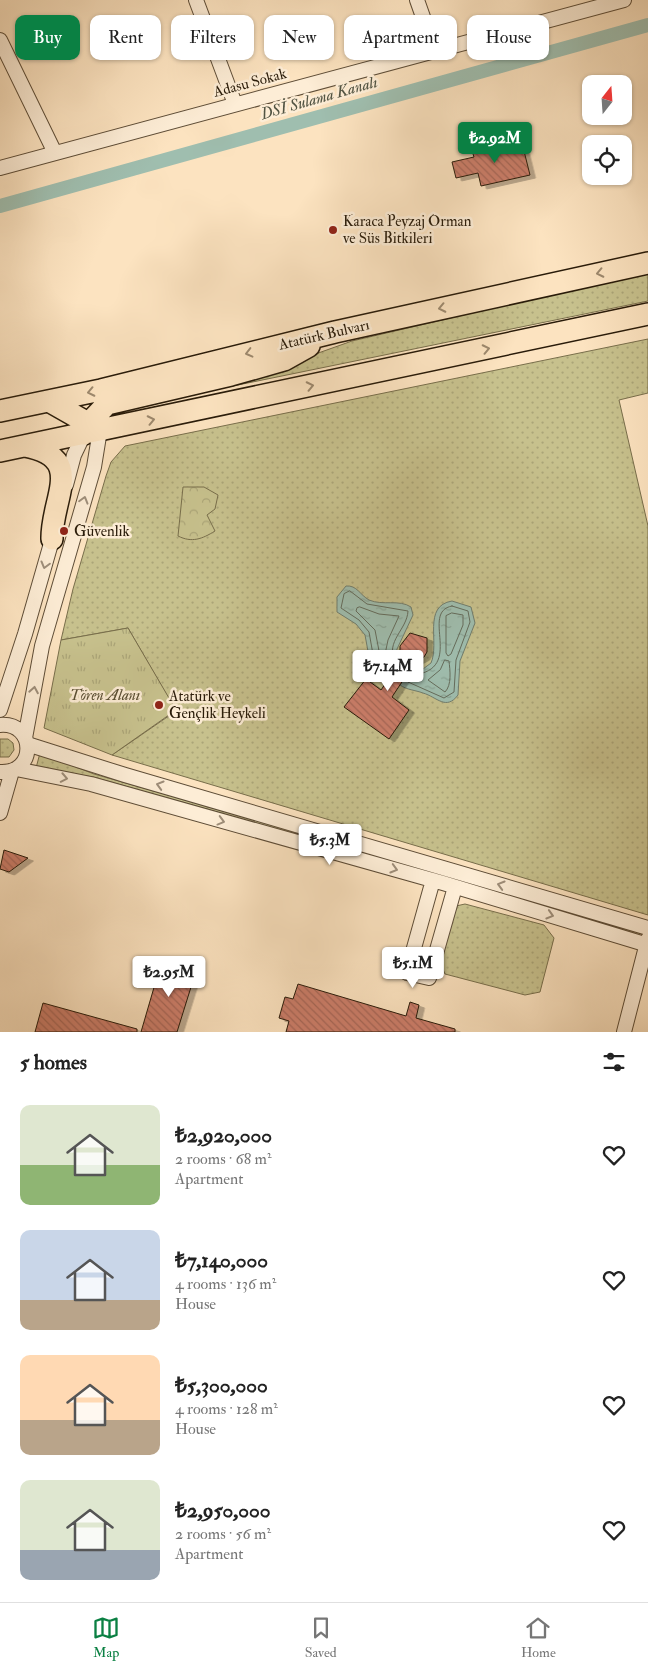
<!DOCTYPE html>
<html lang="en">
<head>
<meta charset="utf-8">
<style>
	body { margin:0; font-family:"IM FELL Double Pica",serif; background:#f2f2f2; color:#222; height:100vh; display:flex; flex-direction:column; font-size:19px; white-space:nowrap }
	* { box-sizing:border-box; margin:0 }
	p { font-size:16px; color:#767676 }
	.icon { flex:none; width:28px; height:28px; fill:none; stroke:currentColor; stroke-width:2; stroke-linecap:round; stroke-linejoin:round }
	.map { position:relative; height:1032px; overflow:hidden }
	.panel { display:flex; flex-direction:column; background:#fff; flex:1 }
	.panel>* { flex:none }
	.guide { position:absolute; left:15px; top:15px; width:619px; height:45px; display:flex; gap:10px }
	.needle { width:32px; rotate:17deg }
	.buttons { position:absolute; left:582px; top:75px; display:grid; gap:10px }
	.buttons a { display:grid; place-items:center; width:50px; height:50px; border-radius:10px; background:#fff; box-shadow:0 1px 4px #0004; font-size:25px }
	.price { position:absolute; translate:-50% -42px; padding:0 11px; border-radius:5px; background:#fff; color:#222; font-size:16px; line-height:32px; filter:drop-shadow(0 1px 2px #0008) }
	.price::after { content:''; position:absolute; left:50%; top:30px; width:15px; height:11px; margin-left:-8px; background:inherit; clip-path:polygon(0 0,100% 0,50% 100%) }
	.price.selected { background:#0b8043; color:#fff }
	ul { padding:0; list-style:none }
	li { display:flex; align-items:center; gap:15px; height:125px; padding:0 20px }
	li span { display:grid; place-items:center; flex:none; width:140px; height:100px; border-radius:10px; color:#555 }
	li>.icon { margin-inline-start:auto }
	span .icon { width:60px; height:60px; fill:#fffc; stroke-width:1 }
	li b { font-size:21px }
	h2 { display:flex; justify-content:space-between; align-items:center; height:60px; padding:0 20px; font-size:21px }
	.chip { padding:0 18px; border-radius:10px; background:#fff; box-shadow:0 1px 4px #0004; font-size:18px; line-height:45px }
	.chip.selected { background:#0b8043; color:#fff }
	.dock { display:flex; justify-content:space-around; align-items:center; height:70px; border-top:1px solid #e0e0e0; background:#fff; font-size:14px; color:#767676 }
	.dock a { display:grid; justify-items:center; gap:2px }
	.dock .selected { color:#0b8043 }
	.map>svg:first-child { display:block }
</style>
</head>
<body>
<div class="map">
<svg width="648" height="1032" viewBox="0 0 648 1032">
	<defs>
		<pattern id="grass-dots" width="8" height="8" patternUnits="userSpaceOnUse" patternTransform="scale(1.25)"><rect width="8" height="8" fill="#c7c18d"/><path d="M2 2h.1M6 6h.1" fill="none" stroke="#aba578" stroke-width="1.8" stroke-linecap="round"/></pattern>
		<pattern id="forest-crowns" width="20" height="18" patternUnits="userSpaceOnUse" patternTransform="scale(1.25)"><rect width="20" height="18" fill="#c7c18d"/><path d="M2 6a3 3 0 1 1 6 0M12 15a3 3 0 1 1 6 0" fill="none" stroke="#aba578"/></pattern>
		<pattern id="park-tufts" width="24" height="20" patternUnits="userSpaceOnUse" patternTransform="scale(1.25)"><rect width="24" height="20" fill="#c7c18d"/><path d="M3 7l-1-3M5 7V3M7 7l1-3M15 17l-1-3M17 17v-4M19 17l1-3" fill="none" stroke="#aba578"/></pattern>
		<pattern id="water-ripples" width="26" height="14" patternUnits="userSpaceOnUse" patternTransform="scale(1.25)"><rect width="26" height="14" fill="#9fbeaf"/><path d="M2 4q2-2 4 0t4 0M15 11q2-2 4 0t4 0" fill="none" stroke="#89a395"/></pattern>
		<pattern id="building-back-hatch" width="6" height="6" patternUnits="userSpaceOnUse" patternTransform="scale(1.25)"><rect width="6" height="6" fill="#cc7e6b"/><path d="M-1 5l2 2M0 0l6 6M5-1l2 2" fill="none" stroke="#a66656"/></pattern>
		<filter id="shadow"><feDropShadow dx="5.5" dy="3" stdDeviation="0" flood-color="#0004"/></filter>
	</defs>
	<rect width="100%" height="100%" fill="#fce3c0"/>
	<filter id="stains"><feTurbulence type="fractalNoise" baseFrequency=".004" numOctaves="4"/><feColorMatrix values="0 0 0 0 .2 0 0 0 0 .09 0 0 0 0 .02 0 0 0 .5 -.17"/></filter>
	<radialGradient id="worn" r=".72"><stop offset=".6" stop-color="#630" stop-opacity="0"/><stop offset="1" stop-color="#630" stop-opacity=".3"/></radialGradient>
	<path fill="url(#grass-dots)" stroke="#786e4b" d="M 648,272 L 648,301 L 111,411 L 279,367 L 352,341 Z
		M 648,339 L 648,393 L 619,400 L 648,526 L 648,915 L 112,755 L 176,711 L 128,628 L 61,640 L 73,589 L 106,476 L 111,462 L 125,446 Z
		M 0,739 L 8,739 L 13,743 L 14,750 L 9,757 L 0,757 Z
		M 40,753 L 94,774 L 429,869 L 428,872 L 93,777 L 36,768 Z
		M 472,882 L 640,932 L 639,935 L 472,885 Z
		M 465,904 L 544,925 L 554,938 L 540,992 L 525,995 L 445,974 L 440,962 L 456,906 Z"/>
	<path fill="url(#forest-crowns)" stroke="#786e4b" d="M 183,487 L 204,487 L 218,495 L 215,509 L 207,515 L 215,531 C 202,539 192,543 178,536 Z"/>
	<path fill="url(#park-tufts)" stroke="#786e4b" d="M 128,628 L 176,710 L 112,755 L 44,728 L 61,640 Z"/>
	<path fill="url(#water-ripples)" stroke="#707d6d" d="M 346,586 C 357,585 360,595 369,600 C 383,606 399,599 411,607 L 413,615 L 397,649 L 396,654 L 402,660 L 390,678 L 370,662 L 365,635 L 356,624 L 337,612 L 337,597 Z
		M 452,601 L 471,607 L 475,623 L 460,661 L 458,695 C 446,711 437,697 423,693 C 415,690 407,690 400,685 L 412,667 L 423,669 L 431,663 C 440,643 422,606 452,601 Z"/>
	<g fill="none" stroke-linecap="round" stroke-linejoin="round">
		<path stroke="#646c5c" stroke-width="1" d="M 350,591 L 367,604 L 408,611 C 407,630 385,641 395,662 L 389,670 L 374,660 L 369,632 L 359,620 L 341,608 L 344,594 Z
			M 452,606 L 468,611 L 470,622 L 456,660 L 454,692 L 444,698 L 408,682 L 413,675 C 466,669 419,612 452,606 Z
			M 360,607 L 379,614 L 399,616 L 388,640 L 384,659 L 380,656 L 375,630 L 356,611 L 357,608 Z
			M 452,613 L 463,615 L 463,625 L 451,654 L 448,656 L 446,653 L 446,616 Z
			M 445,660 L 449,661 C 450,670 452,685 445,692 L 428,680 L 440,670 Z"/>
		<path stroke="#9fbeaf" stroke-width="14" d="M 0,206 L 648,25"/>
	</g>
	<path fill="url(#building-back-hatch)" stroke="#291b09" filter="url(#shadow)" d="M 521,139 L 530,175 L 481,186 L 478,173 L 456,178 L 452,162 L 474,157 L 472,151 Z
		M 410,633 L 427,638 L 427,652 L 424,657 L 415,662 L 392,697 L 409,710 L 389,739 L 344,707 L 366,679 L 381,690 L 403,658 L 400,655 L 400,646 Z
		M 4,850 L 28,858 L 9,872 L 0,869 Z
		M 162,960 L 196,971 L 177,1032 L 141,1032 Z
		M 298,984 L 406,1016 L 410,1002 L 419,1005 L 416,1018 L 455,1029 L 455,1032 L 286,1032 L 289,1021 L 279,1018 L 285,997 L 293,999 Z
		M 43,1003 L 137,1029 L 137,1032 L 35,1032 Z"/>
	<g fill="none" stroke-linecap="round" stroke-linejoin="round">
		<path stroke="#d2bb9b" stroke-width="14" stroke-dasharray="14 7" stroke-linecap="butt" d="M 161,965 L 164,969"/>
		<defs>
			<path id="minor" d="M 196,0 L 235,104
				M 417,0 L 435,51
				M 0,40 L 55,153
				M 0,168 L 624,0
				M 66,485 L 74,455 L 84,434
				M 0,710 L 25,634 L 54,533
				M 0,725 C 36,722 37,774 0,772
				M 25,738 L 42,646 L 94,467 L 100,430
				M 27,744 L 125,775 L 648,928
				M 16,769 L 91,784 L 443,883 L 648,945
				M 0,813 L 12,771
				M 433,880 L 407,973 L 429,978 L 455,887
				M 624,1032 L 648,939"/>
			<path id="highway" d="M 49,401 L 100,430
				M 0,411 L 101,390 L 335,332 L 648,263
				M 84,434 L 88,424 L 107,404 L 231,375 L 284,360 L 309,346
				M 25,446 C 87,458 51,498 52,539
				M 0,451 L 648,314"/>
		</defs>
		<use href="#minor" stroke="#5e4d37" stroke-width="16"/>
		<use href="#highway" stroke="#291b09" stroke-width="24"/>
		<use href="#minor" stroke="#fdedd6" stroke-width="14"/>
		<use href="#highway" stroke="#fce3c0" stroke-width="21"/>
	</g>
	<defs><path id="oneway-chevron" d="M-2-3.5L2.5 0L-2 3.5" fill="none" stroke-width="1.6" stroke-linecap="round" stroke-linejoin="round" transform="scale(1.25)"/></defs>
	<g stroke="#9d896e">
		<use href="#oneway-chevron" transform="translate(600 273) rotate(168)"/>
		<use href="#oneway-chevron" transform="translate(442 308) rotate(168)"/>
		<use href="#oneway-chevron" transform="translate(486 349) rotate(-12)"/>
		<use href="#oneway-chevron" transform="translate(249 353) rotate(166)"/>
		<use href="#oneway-chevron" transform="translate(310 386) rotate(-12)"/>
		<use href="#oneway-chevron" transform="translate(91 392) rotate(168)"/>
		<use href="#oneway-chevron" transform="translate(151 420) rotate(-12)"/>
	</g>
	<g stroke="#9e8e7a">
		<use href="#oneway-chevron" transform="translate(84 500) rotate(-74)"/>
		<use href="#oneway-chevron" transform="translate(45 565) rotate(105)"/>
		<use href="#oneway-chevron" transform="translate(34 690) rotate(-80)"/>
		<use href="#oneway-chevron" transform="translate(64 778) rotate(11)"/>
		<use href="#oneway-chevron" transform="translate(160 785) rotate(-164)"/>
		<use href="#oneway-chevron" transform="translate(221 821) rotate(15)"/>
		<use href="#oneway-chevron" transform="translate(394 869) rotate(16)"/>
		<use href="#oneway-chevron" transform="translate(501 885) rotate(-164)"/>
		<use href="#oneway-chevron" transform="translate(550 915) rotate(17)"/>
	</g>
	<g fill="#8f2418" stroke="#fdedd6" stroke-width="2">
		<circle cx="333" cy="230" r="5"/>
		<circle cx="64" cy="531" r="5"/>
		<circle cx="159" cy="705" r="5"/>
	</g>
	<g text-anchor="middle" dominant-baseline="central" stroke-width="5" stroke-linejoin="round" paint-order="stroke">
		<g font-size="15" fill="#291b09" stroke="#fdedd6">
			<text transform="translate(250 83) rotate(-15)">Adasu Sokak</text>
			<text transform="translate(324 335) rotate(-13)">Atatürk Bulvarı</text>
		</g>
		<g font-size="15" fill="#291b09" stroke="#fdedd6" text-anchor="start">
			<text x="343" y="221">Karaca Peyzaj Orman<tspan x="343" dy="17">ve Süs Bitkileri</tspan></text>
			<text x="74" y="531">Güvenlik</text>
			<text x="169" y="696">Atatürk ve<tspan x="169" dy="17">Gençlik Heykeli</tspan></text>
		</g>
		<g font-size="15" font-style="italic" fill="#584d31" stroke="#fdedd6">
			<text x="105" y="695">Tören Alanı</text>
		</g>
		<g font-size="16" font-style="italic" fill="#525443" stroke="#fdedd6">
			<text transform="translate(319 98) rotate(-16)">DSİ Sulama Kanalı</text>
		</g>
	</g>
	<rect width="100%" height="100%" filter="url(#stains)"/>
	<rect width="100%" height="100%" fill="url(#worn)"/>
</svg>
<div class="buttons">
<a><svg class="needle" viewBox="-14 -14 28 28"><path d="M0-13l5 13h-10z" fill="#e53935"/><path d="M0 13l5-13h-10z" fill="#767676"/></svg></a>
<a><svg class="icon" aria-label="locate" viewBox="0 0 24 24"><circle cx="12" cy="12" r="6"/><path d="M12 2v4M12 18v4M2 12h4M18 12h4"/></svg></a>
</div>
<b class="price selected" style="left:495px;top:164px">₺2.92M</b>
<b class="price" style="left:388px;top:692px">₺7.14M</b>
<b class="price" style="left:330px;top:866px">₺5.3M</b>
<b class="price" style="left:413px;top:989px">₺5.1M</b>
<b class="price" style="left:169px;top:998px">₺2.95M</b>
<div class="guide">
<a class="chip selected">Buy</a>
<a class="chip">Rent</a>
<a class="chip">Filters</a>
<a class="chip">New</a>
<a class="chip">Apartment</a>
<a class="chip">House</a>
</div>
</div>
<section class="panel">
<h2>5 homes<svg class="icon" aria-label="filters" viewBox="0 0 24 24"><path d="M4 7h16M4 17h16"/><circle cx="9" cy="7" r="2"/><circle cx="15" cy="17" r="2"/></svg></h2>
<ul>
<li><span style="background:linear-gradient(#dfe7d0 60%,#8fb573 0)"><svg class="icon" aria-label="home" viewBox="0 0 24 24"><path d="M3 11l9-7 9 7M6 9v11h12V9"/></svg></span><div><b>₺2,920,000</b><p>2 rooms · 68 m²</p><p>Apartment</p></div><svg class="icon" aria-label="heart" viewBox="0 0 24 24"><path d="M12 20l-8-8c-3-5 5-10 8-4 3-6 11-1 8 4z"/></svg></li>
<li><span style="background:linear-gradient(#c9d6e8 70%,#b9a48a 0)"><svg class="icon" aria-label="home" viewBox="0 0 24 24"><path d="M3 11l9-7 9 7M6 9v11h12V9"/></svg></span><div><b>₺7,140,000</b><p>4 rooms · 136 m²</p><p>House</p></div><svg class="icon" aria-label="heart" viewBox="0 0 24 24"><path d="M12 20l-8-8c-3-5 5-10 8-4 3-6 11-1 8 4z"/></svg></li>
<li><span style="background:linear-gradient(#ffd9b3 65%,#b9a48a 0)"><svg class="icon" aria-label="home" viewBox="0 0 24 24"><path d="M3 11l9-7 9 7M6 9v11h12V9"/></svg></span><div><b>₺5,300,000</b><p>4 rooms · 128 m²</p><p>House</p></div><svg class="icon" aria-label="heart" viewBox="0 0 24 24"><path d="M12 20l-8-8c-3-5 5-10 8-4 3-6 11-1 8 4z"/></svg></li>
<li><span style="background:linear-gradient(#dfe7d0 70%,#9aa5b1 0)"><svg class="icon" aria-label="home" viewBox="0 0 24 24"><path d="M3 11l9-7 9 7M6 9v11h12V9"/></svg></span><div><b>₺2,950,000</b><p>2 rooms · 56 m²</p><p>Apartment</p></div><svg class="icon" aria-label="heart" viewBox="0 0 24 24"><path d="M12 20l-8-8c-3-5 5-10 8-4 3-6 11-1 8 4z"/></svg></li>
</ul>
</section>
<nav class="dock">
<a class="selected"><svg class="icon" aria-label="map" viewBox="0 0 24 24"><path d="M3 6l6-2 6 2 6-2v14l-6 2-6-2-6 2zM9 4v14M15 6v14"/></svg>Map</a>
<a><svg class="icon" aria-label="saved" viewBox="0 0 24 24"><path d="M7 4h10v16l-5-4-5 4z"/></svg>Saved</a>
<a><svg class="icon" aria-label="home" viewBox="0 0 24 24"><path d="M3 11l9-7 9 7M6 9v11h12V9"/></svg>Home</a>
</nav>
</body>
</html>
